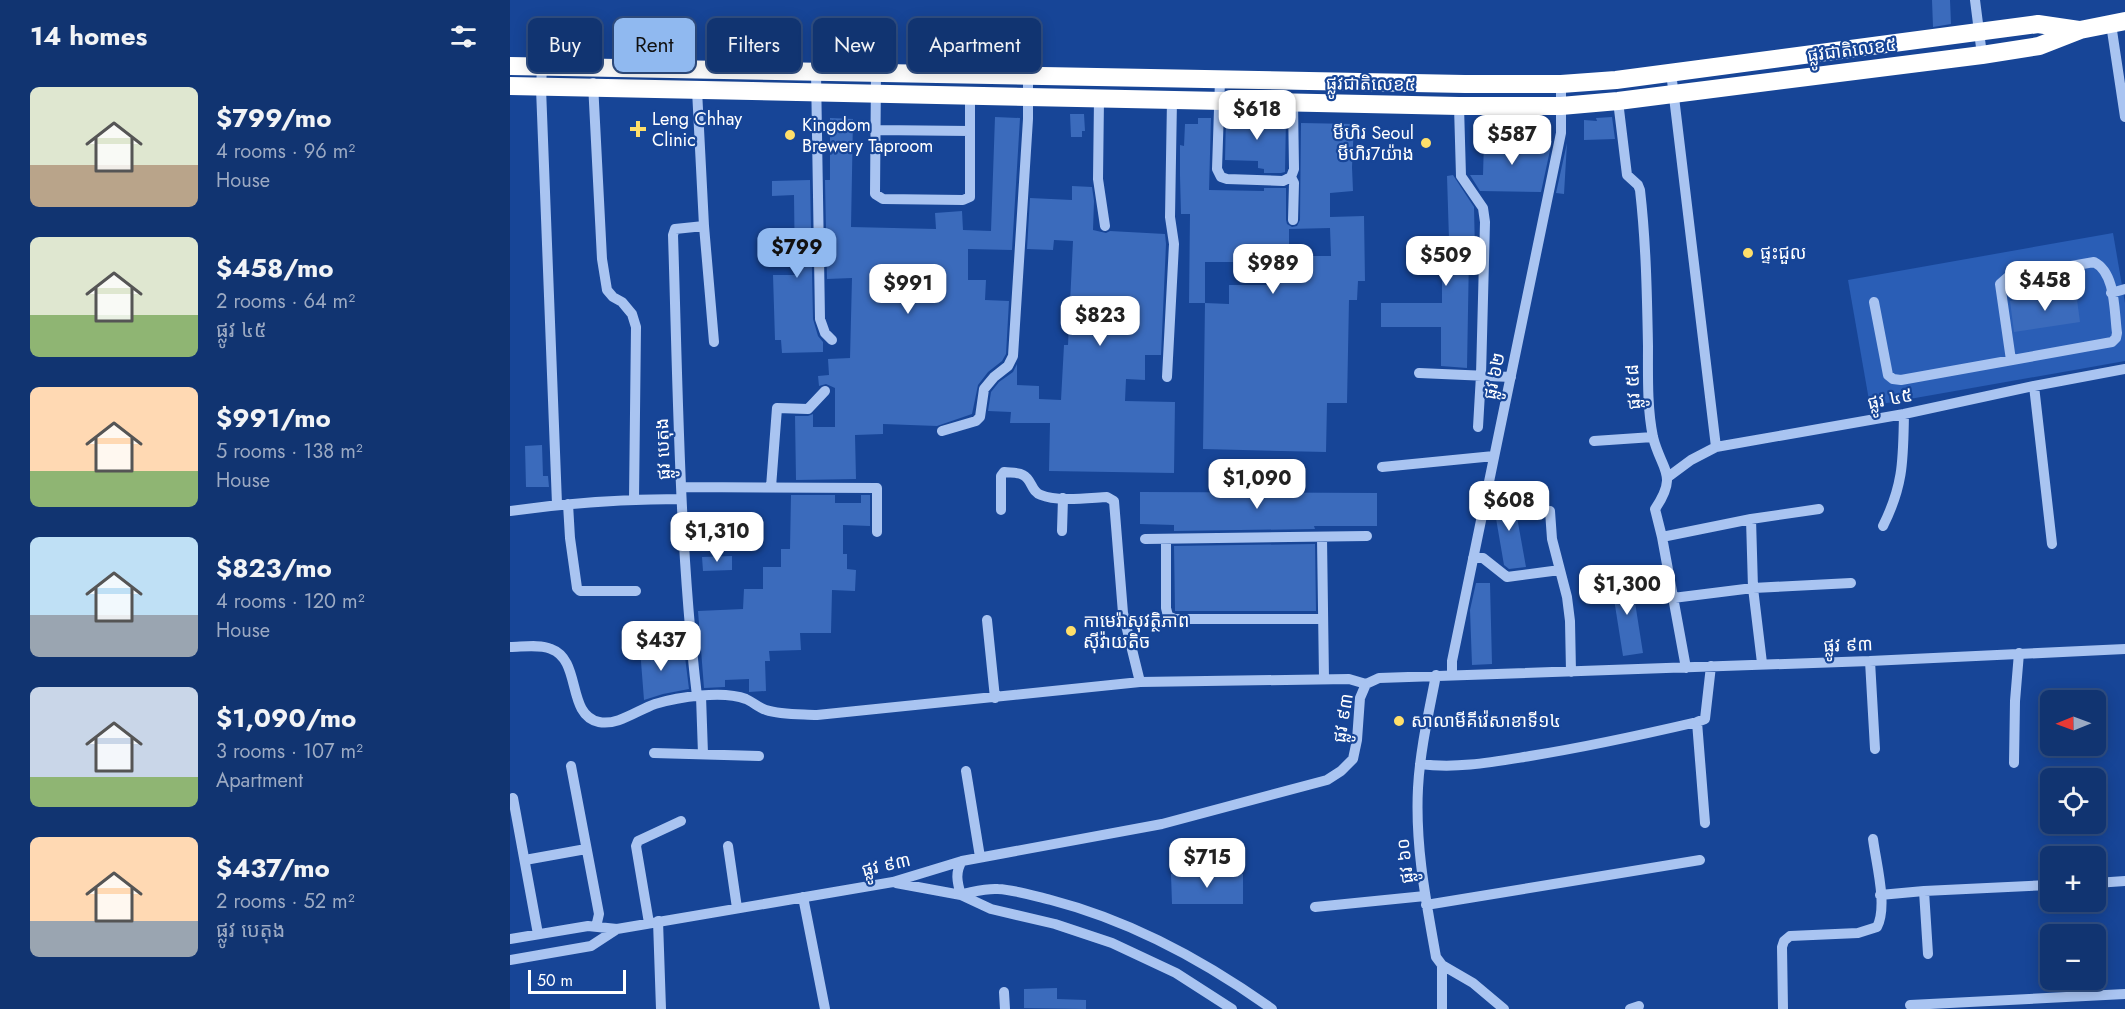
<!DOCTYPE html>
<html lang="en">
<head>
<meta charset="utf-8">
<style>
	body { margin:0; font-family:Jost,"Noto Sans Khmer",sans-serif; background:#1e3f79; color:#f1f3f6; height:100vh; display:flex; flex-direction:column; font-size:22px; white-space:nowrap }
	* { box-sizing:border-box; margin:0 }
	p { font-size:20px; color:#9caac3 }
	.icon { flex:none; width:33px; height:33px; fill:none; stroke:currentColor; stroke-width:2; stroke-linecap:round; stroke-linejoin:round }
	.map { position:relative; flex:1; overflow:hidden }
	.drawer { display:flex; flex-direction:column; background:#113471; width:510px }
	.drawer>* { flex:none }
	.guide { position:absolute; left:18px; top:18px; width:570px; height:54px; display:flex; gap:12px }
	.needle { width:39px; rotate:269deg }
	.fabs { position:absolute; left:1530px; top:690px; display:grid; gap:12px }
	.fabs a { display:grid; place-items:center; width:66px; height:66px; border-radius:9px; background:#113471; box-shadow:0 3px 15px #0003,0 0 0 2px #304f84; font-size:30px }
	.scale { position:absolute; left:18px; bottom:15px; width:98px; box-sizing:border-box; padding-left:6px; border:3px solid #fff; border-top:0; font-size:16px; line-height:21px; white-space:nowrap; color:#fff; -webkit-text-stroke:4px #174597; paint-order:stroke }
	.price { position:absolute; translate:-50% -51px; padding:0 14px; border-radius:12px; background:#fff; color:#222; font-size:20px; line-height:39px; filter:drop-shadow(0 2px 3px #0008) }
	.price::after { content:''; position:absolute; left:50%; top:36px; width:18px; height:14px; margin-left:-9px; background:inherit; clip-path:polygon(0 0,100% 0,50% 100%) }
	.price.current { background:#90b9f0; color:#111 }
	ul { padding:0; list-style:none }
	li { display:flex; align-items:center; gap:18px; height:150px; padding:0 30px }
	li span { display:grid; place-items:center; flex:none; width:168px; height:120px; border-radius:9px; color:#555 }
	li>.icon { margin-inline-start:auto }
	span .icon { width:72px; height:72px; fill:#fffc; stroke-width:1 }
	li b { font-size:26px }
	h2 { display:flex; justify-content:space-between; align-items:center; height:72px; padding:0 30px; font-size:26px }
	.chip { padding:0 21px; border-radius:9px; background:#113471; box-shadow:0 3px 15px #0003,0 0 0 2px #304f84; font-size:21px; line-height:54px }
	.chip.current { background:#90b9f0; color:#111 }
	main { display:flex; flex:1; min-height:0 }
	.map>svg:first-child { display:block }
</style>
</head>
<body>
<main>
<section class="drawer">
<h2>14 homes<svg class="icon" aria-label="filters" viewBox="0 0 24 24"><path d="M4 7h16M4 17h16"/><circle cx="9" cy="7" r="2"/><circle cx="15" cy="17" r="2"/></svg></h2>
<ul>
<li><span style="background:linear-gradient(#dfe7d0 65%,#b9a48a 0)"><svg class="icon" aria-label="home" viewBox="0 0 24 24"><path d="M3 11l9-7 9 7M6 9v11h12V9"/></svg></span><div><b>$799/mo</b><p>4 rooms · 96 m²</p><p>House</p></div></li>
<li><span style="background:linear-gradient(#dfe7d0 65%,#8fb573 0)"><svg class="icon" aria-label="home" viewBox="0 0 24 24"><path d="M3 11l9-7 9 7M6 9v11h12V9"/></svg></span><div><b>$458/mo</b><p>2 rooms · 64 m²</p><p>ផ្លូវ ៤៥</p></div></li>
<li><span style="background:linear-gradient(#ffd9b3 70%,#8fb573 0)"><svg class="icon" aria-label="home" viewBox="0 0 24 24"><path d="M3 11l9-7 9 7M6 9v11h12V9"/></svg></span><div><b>$991/mo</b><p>5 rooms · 138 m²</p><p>House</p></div></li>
<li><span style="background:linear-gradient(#bfe0f5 65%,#9aa5b1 0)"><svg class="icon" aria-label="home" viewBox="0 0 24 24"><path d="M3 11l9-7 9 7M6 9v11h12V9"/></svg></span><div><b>$823/mo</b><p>4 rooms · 120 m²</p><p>House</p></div></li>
<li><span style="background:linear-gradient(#c9d6e8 75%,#8fb573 0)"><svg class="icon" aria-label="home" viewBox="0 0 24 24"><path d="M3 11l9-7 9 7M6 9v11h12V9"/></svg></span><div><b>$1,090/mo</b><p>3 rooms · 107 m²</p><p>Apartment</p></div></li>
<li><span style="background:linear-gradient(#ffd9b3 70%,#9aa5b1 0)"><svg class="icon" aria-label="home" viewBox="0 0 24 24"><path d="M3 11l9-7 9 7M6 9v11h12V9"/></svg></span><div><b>$437/mo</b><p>2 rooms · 52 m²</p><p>ផ្លូវ បេតុង</p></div></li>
</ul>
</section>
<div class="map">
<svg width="1615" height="1009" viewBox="0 0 1615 1009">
	<rect width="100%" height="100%" fill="#174597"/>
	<path fill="#2a5eb6" d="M 1603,233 L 1615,303 L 1615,361 L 1360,406 L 1338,280 Z"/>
	<path fill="#3b6bbc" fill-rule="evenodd" d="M 1422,0 L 1440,0 L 1441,24 L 1423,27 Z
		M 560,114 L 574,114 L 575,131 L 572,131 L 572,137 L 561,137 Z
		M 718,116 L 776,117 L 775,172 L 771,173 L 754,173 L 754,169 L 748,168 L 748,161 L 715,160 L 716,118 Z
		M 485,117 L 510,118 L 502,250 L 458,249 L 458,280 L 476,280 L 475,300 L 499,301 L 496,354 L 492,361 L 478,372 L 468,385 L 462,414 L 427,426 L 373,424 L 373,434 L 345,435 L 346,479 L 286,480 L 285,416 L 298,416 L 303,414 L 303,427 L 325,427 L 325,388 L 316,384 L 309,386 L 308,376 L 319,375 L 318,359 L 340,358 L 342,278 L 317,279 L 315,180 L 320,180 L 320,118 L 343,119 L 341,227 L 426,229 L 425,213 L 452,211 L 453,230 L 481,231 Z
		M 1102,117 L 1105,139 L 1074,140 L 1074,120 L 1087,121 L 1086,118 Z
		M 688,118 L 701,118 L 699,190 L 754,191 L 754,188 L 776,188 L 776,220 L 777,224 L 782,227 L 787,226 L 790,220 L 791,123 L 844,124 L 842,167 L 843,191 L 820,193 L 820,217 L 854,216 L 855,281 L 848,281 L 847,300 L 839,300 L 837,403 L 817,403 L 816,452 L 693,449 L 695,303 L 679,303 L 680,214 L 671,214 L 670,176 L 670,145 L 674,146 L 675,124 L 688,124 ZM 820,228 L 821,256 L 779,256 L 779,229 ZM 695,262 L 764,262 L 765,285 L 719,285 L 719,304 L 695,303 Z
		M 983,129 L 985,149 L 1018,149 L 1019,139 L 1042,141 L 1031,192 L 970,191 L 960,175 L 973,175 L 974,140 L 967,141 L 966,130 Z
		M 1057,143 L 1054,194 L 1046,193 Z
		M 943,175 L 964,207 L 965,254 L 959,254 L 957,368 L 931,366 L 931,327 L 871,327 L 871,303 L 932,303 L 932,271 L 940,271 L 937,176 Z
		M 300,180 L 303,319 L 308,336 L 313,342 L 313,352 L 272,353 L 271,340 L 265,340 L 263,275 L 285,275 L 284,195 L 262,196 L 262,181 Z
		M 562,186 L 582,187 L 584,201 L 583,230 L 596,233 L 600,231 L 655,234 L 656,244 L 651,355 L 635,355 L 635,380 L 616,379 L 615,401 L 665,402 L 664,473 L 539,471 L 540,423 L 500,423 L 501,412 L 478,411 L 481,392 L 489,382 L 503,372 L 507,364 L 507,385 L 529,386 L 529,399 L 551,400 L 554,345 L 558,345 L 563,241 L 544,240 L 543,250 L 517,249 L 520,198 L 562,200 Z
		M 1566,292 L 1570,322 L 1504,332 L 1500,301 Z
		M 32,445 L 33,476 L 38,476 L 39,487 L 16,487 L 15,446 Z
		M 630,492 L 867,493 L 867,526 L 804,526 L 805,529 L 664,531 L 664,525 L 630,524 Z
		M 281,495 L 325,495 L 325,503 L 351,503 L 351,495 L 360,495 L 360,526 L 333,525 L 333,554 L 337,554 L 337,569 L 346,570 L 345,591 L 322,590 L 321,633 L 290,633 L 291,650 L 259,651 L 260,661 L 255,661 L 256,691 L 239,692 L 239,679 L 215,680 L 215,687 L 194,688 L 188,611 L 233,609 L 234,589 L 253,589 L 253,567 L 271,567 L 271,549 L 280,549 Z
		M 1003,495 L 1016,567 L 999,569 L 994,565 L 983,501 L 983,498 Z
		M 805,544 L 806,611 L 665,611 L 664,546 Z
		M 222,556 L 222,570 L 193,571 L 192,557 Z
		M 1121,577 L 1133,653 L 1113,656 L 1101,580 Z
		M 966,583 L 980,583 L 982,664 L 962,665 L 960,610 Z
		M 142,635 L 144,658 L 175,657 L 179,689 L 153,694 L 134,700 L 129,636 Z
		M 661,874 L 733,874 L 733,904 L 662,904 Z
		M 547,988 L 547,999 L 576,1000 L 576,1009 L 514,1008 L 514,989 Z"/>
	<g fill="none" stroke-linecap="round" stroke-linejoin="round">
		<path stroke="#a9c4f1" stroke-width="10" d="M 1465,0 L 1472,55
			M 1601,24 L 1615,117
			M 32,67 L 31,88 L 47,504
			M 306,72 L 310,319 L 315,333 L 322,340
			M 1161,72 L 1206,447
			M 366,73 L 365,194 L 373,199 L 453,200 L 460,197 L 460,96
			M 710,80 L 707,169 L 711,177 L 717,179 L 773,181 L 781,177 L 784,169 L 783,103
			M 83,83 L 92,259 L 97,290 L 103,297 L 112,302 L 122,314 L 126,327 L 124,499
			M 187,90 L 194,226 L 204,342
			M 589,99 L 588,179 L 595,226
			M 1108,101 L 1117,175 L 1128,185 L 1130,190 C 1136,242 1137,294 1138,346 C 1138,375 1137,408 1143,437 C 1151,470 1169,474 1145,509 L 1152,537 L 1176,668
			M 949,106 L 951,176 L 973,208 L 975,222 L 971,375 L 968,427
			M 365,130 L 460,131
			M 781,177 L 784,183 L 783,220
			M 1601,293 L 1615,289
			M 1364,302 L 1378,375 L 1383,379 L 1391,380 L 1602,342 L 1606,338 L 1607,333 C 1604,311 1606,273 1584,262 L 1498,277 L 1490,284 L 1501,360
			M 909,373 L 1001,377
			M 657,377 L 664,244 L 660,217 L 662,100
			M 1524,386 L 1542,544
			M 432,431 L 466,421 L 470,417 L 474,389 L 484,377 L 498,366 L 503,356 L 518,119 L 518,76
			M 1084,441 L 1143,437
			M 872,467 L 984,456
			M 1158,477 L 1181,460 L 1206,447 L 1394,414 L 1524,386 L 1615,369
			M 171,487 L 367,488 L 367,532
			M 261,487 L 267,408 L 298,409 L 315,391
			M 58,504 L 60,538 L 67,588 L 70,591 L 126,591
			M 491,510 L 491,476 L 494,472 C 500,473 508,472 513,475 C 522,479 521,492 531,495 C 547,502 578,498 597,497 L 604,501 L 613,613 L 630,682
			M 0,511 C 57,503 113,499 171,499
			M 1040,511 L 1042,539 L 1057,597 L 1060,621 L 1061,672
			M 1241,519 L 1243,588 L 1252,663
			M 1373,526 C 1394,484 1393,459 1394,414
			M 552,531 L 553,498
			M 1152,537 L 1241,519 L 1309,509
			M 812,538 L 814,679
			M 635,539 L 857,536
			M 656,539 L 656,608 L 658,616 L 665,619 L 813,619
			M 963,558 L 973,558 L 997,577 L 1050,570
			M 1163,598 L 1243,588 L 1341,583
			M 477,620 L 485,698
			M 0,647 C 12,647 30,644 41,649 C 72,660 56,715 89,722 C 107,726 128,710 145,704 C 168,697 213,690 236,699 C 243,702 249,708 256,710 C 271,715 291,714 307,715 L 630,682 L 839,679 L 856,684
			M 1360,661 L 1365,749
			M 926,675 C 919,712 910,750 908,788 C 905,846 916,901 926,957 L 932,965 L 963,983 L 994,1009
			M 942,675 L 942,661 L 1051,133 L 1051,84
			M 187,696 C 169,543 168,389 163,235 L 165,229 L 194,226
			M 191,696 L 193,754
			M 1187,722 L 1195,823
			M 144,753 L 249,756
			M 1504,763 L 1505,701 L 1509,653
			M 910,764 C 947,769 983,762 1020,756 C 1076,747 1131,735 1187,722 L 1195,719 L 1201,666
			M 61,766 L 89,914 L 86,927
			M 456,771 L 470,857
			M 3,798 L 28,934
			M 218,846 L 227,908
			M 15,860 L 76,849
			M 386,883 L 451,895 L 481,909 L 545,924 L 602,943 L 666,973 L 722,1009
			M 1586,883 L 1615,881
			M 451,894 C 463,892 476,888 488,889 C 506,890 524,896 541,900 C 622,921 695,961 762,1009
			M 451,895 C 447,882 445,872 452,861
			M 1370,895 L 1414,891
			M 293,897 L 315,1009
			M 916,905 L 1190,860
			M 805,907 L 915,896
			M 148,921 L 151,1009
			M 139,923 L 126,846 L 128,841 L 171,821
			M 0,939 L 78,926 L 107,929 L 383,882 L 452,861 L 652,824 L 817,780 L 831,771 L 843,759 L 847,740 L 850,698 L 856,684 L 869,678 L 1360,661 L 1615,649
			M 1418,954 L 1414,891 L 1540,885
			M 0,960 L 81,946 L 107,929
			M 932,965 L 932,1009
			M 494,992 L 495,1009
			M 1400,1005 L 1615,994
			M 1120,1009 L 1129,1006
			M 1273,1009 L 1272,947 L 1274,941 L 1280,936 L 1348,933 L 1367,927 C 1378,906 1366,863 1363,839"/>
		<path stroke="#fff" stroke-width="18" d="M 0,66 L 955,84 L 1051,84 L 1106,80 L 1528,24 L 1569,30
			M 0,86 L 949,106 L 1051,106 L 1108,101 L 1472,55 L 1529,46 L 1570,30 L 1615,21"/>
	</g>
	<g fill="#ffdf6a" stroke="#174597" stroke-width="2">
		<path d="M125 120h6v6h6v6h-6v6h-6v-6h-6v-6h6z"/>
		<circle cx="280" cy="135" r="6"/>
		<circle cx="916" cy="143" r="6"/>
		<circle cx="1238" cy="253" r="6"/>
		<circle cx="561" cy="631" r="6"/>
		<circle cx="889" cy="721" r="6"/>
	</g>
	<g text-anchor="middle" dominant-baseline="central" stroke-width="4.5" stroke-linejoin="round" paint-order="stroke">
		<g font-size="18" fill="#fff" stroke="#174597">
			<text transform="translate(1342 50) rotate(-7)">ផ្លូវជាតិលេខ៥</text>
			<text transform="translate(861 84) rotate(1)">ផ្លូវជាតិលេខ៥</text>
			<text transform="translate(984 376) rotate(-78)">ផ្លូវ ៦២</text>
			<text transform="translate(1123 387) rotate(-93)">ផ្លូវ ៥៨</text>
			<text transform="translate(1380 399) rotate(-11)">ផ្លូវ ៤៥</text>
			<text transform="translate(153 449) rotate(-92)">ផ្លូវ បេតុង</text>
			<text transform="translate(1338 645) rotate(-2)">ផ្លូវ ៩៣</text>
			<text transform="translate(833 718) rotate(-81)">ផ្លូវ ៩៣</text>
			<text transform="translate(895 861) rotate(-96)">ផ្លូវ ៦០</text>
			<text transform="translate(376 865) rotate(-13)">ផ្លូវ ៩៣</text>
		</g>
		<g font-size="18" fill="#fff" stroke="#174597" text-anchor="start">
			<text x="142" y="119">Leng Chhay<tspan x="142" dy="21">Clinic</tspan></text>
			<text x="292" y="125">Kingdom<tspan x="292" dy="21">Brewery Taproom</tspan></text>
			<text x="904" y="133" text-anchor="end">មីហិរ Seoul<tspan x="904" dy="21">មីហិរ7យ៉ាង</tspan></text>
			<text x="1250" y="253">ផ្ទះជួល</text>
			<text x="573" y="621">កាមេរ៉ាសុវត្ថិភាព<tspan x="573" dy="21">ស៊ីវ៉ាយតិច</tspan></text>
			<text x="901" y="721">សាលាមីគីវ៉េសាខាទី១៤</text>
		</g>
	</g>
</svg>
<div class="fabs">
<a><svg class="needle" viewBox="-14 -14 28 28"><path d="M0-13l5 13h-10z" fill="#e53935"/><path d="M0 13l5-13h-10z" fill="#9caac3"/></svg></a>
<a><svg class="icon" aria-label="locate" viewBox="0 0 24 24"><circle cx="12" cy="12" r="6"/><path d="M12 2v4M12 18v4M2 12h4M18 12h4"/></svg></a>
<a>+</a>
<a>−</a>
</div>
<div class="scale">50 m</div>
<b class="price" style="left:747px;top:141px">$618</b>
<b class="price" style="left:1002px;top:166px">$587</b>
<b class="price current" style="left:287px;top:279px">$799</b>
<b class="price" style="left:936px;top:287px">$509</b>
<b class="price" style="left:763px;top:295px">$989</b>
<b class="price" style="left:1535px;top:312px">$458</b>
<b class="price" style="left:398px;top:315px">$991</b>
<b class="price" style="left:590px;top:347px">$823</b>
<b class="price" style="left:747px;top:510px">$1,090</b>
<b class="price" style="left:999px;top:532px">$608</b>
<b class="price" style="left:207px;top:563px">$1,310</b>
<b class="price" style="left:1117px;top:616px">$1,300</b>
<b class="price" style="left:151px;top:672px">$437</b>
<b class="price" style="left:697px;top:889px">$715</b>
<div class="guide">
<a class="chip">Buy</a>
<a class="chip current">Rent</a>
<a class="chip">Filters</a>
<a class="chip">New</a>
<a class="chip">Apartment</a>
</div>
</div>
</main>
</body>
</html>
